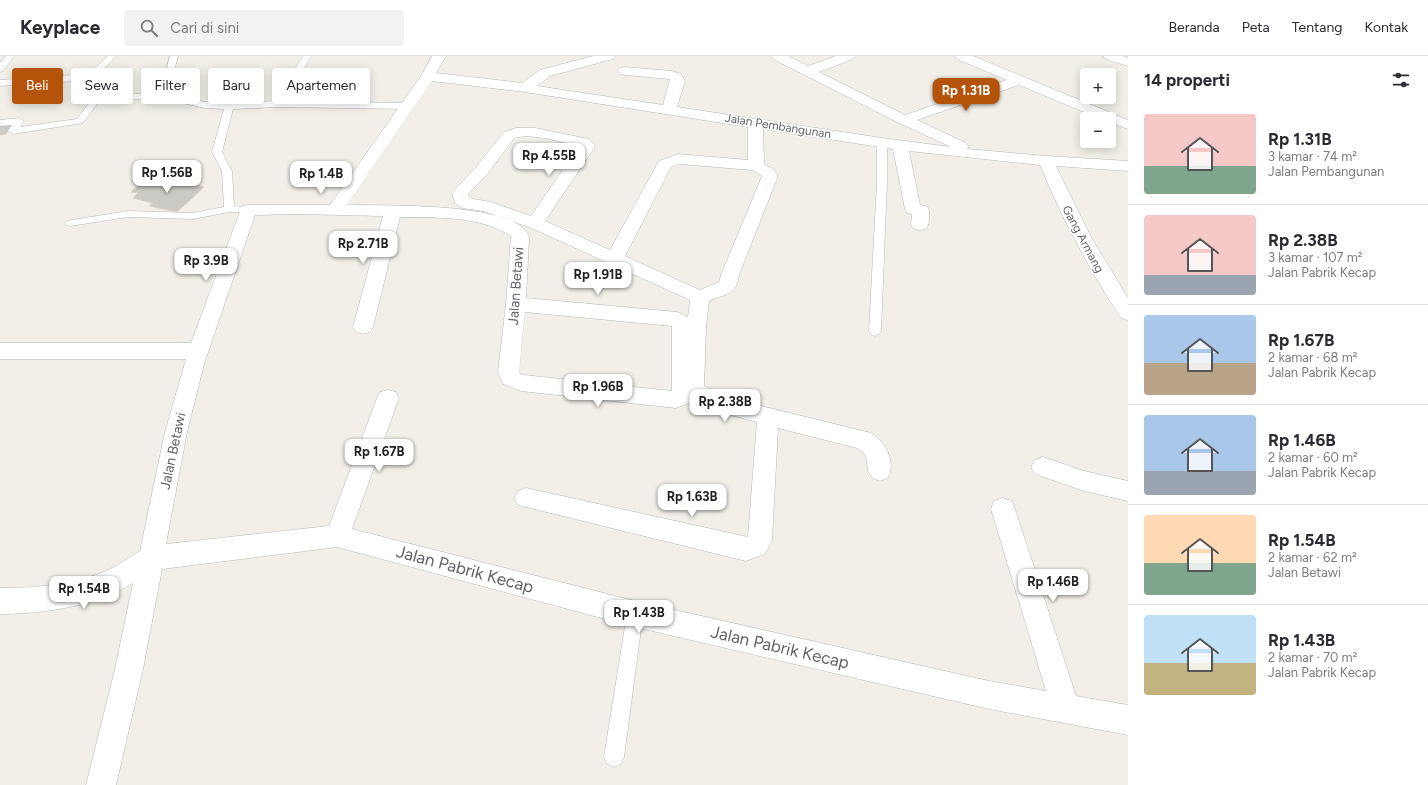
<!DOCTYPE html>
<html lang="id">
<head>
<meta charset="utf-8">
<style>
	body { margin:0; font-family:Figtree,sans-serif; background:#f2f2f3; color:#2b2b33; height:100vh; display:flex; flex-direction:column; font-size:15px; white-space:nowrap }
	* { box-sizing:border-box; margin:0 }
	p { font-size:13px; color:#7c7c81 }
	.icon { flex:none; width:22px; height:22px; fill:none; stroke:currentColor; stroke-width:2; stroke-linecap:round; stroke-linejoin:round }
	.map { position:relative; flex:1; overflow:hidden }
	.side { display:flex; flex-direction:column; background:#fff; width:300px }
	.side>* { flex:none }
	.banner { position:absolute; left:12px; top:12px; width:380px; height:36px; display:flex; gap:8px }
	.fabs { position:absolute; left:1080px; top:12px; display:grid; gap:8px }
	.fabs a { display:grid; place-items:center; width:36px; height:36px; border-radius:4px; background:#fff; box-shadow:0 2px 10px #0003; font-size:20px }
	.price { position:absolute; translate:-50% -34px; padding:0 9px; border-radius:8px; background:#fff; color:#222; font-size:13px; line-height:26px; filter:drop-shadow(0 1px 2px #0008) }
	.price::after { content:''; position:absolute; left:50%; top:24px; width:12px; height:9px; margin-left:-6px; background:inherit; clip-path:polygon(0 0,100% 0,50% 100%) }
	.price.active { background:#b45309; color:#fff }
	ul { padding:0; list-style:none }
	li { display:flex; align-items:center; gap:12px; height:100px; padding:0 16px }
	li+li { border-top:1px solid #e1e1e2 }
	li span { display:grid; place-items:center; flex:none; width:112px; height:80px; border-radius:4px; color:#555 }
	li>.icon { margin-inline-start:auto }
	span .icon { width:48px; height:48px; fill:#fffc; stroke-width:1 }
	li b { font-size:17px }
	h2 { display:flex; justify-content:space-between; align-items:center; height:48px; padding:0 16px; font-size:17px }
	.pill { padding:0 14px; border-radius:4px; background:#fff; box-shadow:0 2px 10px #0003; font-size:14px; line-height:36px }
	.pill.active { background:#b45309; color:#fff }
	header { display:flex; align-items:center; gap:24px; box-sizing:border-box; height:56px; padding:0 20px; background:#fff; border-bottom:1px solid #e1e1e2 }
	header strong { font-size:19px }
	nav { display:flex; gap:22px; margin-inline-start:auto; font-size:14px }
	.search { width:280px; height:36px; background:#f2f2f3; display:flex; align-items:center; gap:10px; box-sizing:border-box; padding:0 14px; border-radius:4px; color:#7c7c81; font-size:15px }
	main { display:flex; flex:1; min-height:0 }
	.map>svg:first-child { display:block }
</style>
</head>
<body>
<header>
<strong>Keyplace</strong>
<div class="search"><svg class="icon" aria-label="search" viewBox="0 0 24 24"><circle cx="10" cy="10" r="6"/><path d="M15 15l6 6"/></svg>Cari di sini</div>
<nav><a>Beranda</a><a>Peta</a><a>Tentang</a><a>Kontak</a></nav>
</header>
<main>
<div class="map">
<svg width="1128" height="729" viewBox="0 0 1128 729">
	<rect width="100%" height="100%" fill="#f1efe8"/>
	<path fill="#cccac5" stroke="#d6d1c6" d="M 14,66 L 6,78 L 0,79 L 0,68 Z
		M 164,122 L 204,131 L 177,156 L 149,150 L 153,147 L 133,142 L 138,137 L 131,136 L 140,128 L 149,130 L 155,125 L 160,126 Z"/>
	<g fill="none" stroke-linecap="round" stroke-linejoin="round">
		<defs>
			<path id="service" d="M 6,0 L 14,0 L 3,15 L 0,16 L 0,7 Z
				M 108,0 L 117,0 L 98,18 L 109,17 L 113,20 L 106,36 L 178,40 L 205,46 L 229,47 L 276,45 L 303,0 L 311,0 L 285,45 L 407,47 L 412,50 L 407,53 L 279,51 L 233,53 L 222,96 L 232,115 L 234,150 L 252,152 L 253,154 L 252,156 L 229,156 L 193,163 L 128,161 L 70,170 L 66,169 L 65,167 L 66,165 L 128,155 L 193,157 L 224,151 L 222,115 L 212,96 L 224,53 L 205,52 L 178,46 L 102,41 L 83,67 L 13,78 L 8,75 L 12,69 L 0,70 L 0,64 L 19,62 L 24,65 L 20,71 L 77,63 L 96,38 L 103,23 L 0,30 L 0,24 L 88,18 Z
				M 170,0 L 178,0 L 175,11 L 171,14 L 167,11 Z
				M 882,84 L 887,87 L 887,126 L 881,275 L 879,278 L 875,280 L 871,278 L 869,275 L 877,126 L 877,87 Z
				M 635,550 L 641,552 L 643,558 L 624,701 L 621,708 L 614,711 L 607,708 L 604,701 L 627,558 L 629,552 Z"/>
			<path id="minor" d="M 432,0 L 446,0 L 436,17 L 522,27 L 540,14 L 593,0 L 615,0 L 613,3 L 550,20 L 537,30 L 663,49 L 670,23 L 625,19 L 620,18 L 618,15 L 620,12 L 625,11 L 672,15 L 681,18 L 685,25 L 677,51 L 882,82 L 951,91 L 899,67 L 773,3 L 771,0 L 788,0 L 808,10 L 836,0 L 855,0 L 853,3 L 819,16 L 905,59 L 1007,24 L 957,3 L 955,0 L 973,0 L 1128,64 L 1128,73 L 1109,66 L 1109,63 L 1101,63 L 1019,29 L 917,64 L 966,87 L 969,90 L 967,93 L 1046,100 L 1128,105 L 1128,115 L 1056,110 L 1092,183 L 1128,242 L 1128,264 L 1121,262 C 1089,213 1062,163 1040,109 L 909,95 L 920,149 L 927,150 C 931,156 930,167 926,173 L 920,174 L 914,173 L 911,169 L 912,158 L 907,157 L 905,153 L 893,93 L 763,73 L 764,108 L 773,113 L 778,120 L 739,219 C 736,240 727,237 709,245 L 706,271 L 704,330 L 729,342 L 871,377 C 886,386 896,406 888,422 L 880,425 L 872,422 L 868,415 L 866,399 L 857,392 L 778,372 L 772,484 L 765,498 L 746,505 L 518,449 L 514,442 L 518,435 L 526,432 L 748,481 L 757,366 L 716,355 L 692,343 L 691,346 L 676,352 L 521,335 L 503,328 L 498,316 L 506,248 L 511,180 C 478,159 437,162 400,161 L 373,271 L 370,276 L 363,278 L 356,276 L 353,271 L 383,160 L 296,158 L 255,159 L 204,308 L 187,376 L 166,488 L 329,470 L 377,342 L 380,336 L 388,334 L 396,336 L 399,342 L 352,473 L 635,545 L 989,625 L 1046,635 L 991,453 L 994,445 L 1003,442 L 1012,445 L 1015,453 L 1076,640 L 1128,649 L 1128,679 L 989,653 L 635,571 L 337,491 L 162,513 L 143,613 L 116,729 L 86,729 L 115,613 L 133,527 C 96,550 43,558 0,558 L 0,532 C 36,532 75,529 108,514 C 119,509 130,501 140,495 L 165,376 L 186,303 L 0,303 L 0,287 L 191,287 L 242,150 L 248,149 L 330,149 L 421,20 ZM 432,25 L 525,36 L 748,71 L 748,104 L 678,98 L 659,105 L 610,194 L 545,165 L 594,92 L 595,89 L 589,83 L 535,72 L 516,72 L 504,76 L 477,110 L 452,137 L 455,147 L 462,152 L 483,155 L 529,171 L 690,244 L 688,261 L 677,256 L 526,242 L 529,182 C 521,145 379,150 347,149 ZM 525,80 L 545,82 L 579,90 L 531,160 L 491,146 L 473,143 L 469,141 L 468,138 L 489,116 L 514,82 ZM 680,108 L 752,114 L 762,120 L 721,219 L 719,226 L 700,234 L 625,200 L 671,111 ZM 525,256 L 672,270 L 672,335 L 524,319 L 519,317 Z
				M 1043,401 L 1084,415 L 1128,425 L 1128,445 L 1084,435 L 1035,418 L 1031,411 L 1035,404 Z"/>
			<path id="secondary" d="M 1103,0 L 1123,0 L 1128,2 L 1128,10 L 1105,3 Z"/>
		</defs>
		<use href="#service" stroke="#b5b8bc" stroke-width="1"/>
		<use href="#minor" stroke="#b5b8bc" stroke-width="1"/>
		<use href="#secondary" stroke="#b6babf" stroke-width="1"/>
		<use href="#service" fill="#fff" fill-rule="evenodd"/>
		<use href="#minor" fill="#fff" fill-rule="evenodd"/>
		<use href="#secondary" fill="#fff" fill-rule="evenodd"/>
	</g>
	<g text-anchor="middle" dominant-baseline="central" stroke-width="3" stroke-linejoin="round" paint-order="stroke">
		<g font-size="12" fill="#5f6368" stroke="#fff">
			<text transform="translate(778 70) rotate(9)">Jalan Pembangunan</text>
			<text transform="translate(1083 183) rotate(62)">Gang Armang</text>
		</g>
		<g font-size="14" fill="#5f6368" stroke="#fff">
			<text transform="translate(516 230) rotate(-86)">Jalan Betawi</text>
			<text transform="translate(173 395) rotate(-78)">Jalan Betawi</text>
		</g>
		<g font-size="17" fill="#5f6368" stroke="#fff">
			<text transform="translate(465 513) rotate(15)">Jalan Pabrik Kecap</text>
			<text transform="translate(780 591) rotate(13)">Jalan Pabrik Kecap</text>
		</g>
	</g>
</svg>
<div class="fabs">
<a>+</a>
<a>−</a>
</div>
<b class="price active" style="left:966px;top:56px">Rp 1.31B</b>
<b class="price" style="left:549px;top:121px">Rp 4.55B</b>
<b class="price" style="left:167px;top:138px">Rp 1.56B</b>
<b class="price" style="left:321px;top:139px">Rp 1.4B</b>
<b class="price" style="left:363px;top:209px">Rp 2.71B</b>
<b class="price" style="left:206px;top:226px">Rp 3.9B</b>
<b class="price" style="left:598px;top:240px">Rp 1.91B</b>
<b class="price" style="left:598px;top:352px">Rp 1.96B</b>
<b class="price" style="left:725px;top:367px">Rp 2.38B</b>
<b class="price" style="left:379px;top:417px">Rp 1.67B</b>
<b class="price" style="left:692px;top:462px">Rp 1.63B</b>
<b class="price" style="left:1053px;top:547px">Rp 1.46B</b>
<b class="price" style="left:84px;top:554px">Rp 1.54B</b>
<b class="price" style="left:639px;top:578px">Rp 1.43B</b>
<div class="banner">
<a class="pill active">Beli</a>
<a class="pill">Sewa</a>
<a class="pill">Filter</a>
<a class="pill">Baru</a>
<a class="pill">Apartemen</a>
</div>
</div>
<section class="side">
<h2>14 properti<svg class="icon" aria-label="filters" viewBox="0 0 24 24"><path d="M4 7h16M4 17h16"/><circle cx="9" cy="7" r="2"/><circle cx="15" cy="17" r="2"/></svg></h2>
<ul>
<li><span style="background:linear-gradient(#f6c9c9 65%,#7fa58c 0)"><svg class="icon" aria-label="home" viewBox="0 0 24 24"><path d="M3 11l9-7 9 7M6 9v11h12V9"/></svg></span><div><b>Rp 1.31B</b><p>3 kamar · 74 m²</p><p>Jalan Pembangunan</p></div></li>
<li><span style="background:linear-gradient(#f6c9c9 75%,#9aa5b1 0)"><svg class="icon" aria-label="home" viewBox="0 0 24 24"><path d="M3 11l9-7 9 7M6 9v11h12V9"/></svg></span><div><b>Rp 2.38B</b><p>3 kamar · 107 m²</p><p>Jalan Pabrik Kecap</p></div></li>
<li><span style="background:linear-gradient(#a9c7e8 60%,#b9a48a 0)"><svg class="icon" aria-label="home" viewBox="0 0 24 24"><path d="M3 11l9-7 9 7M6 9v11h12V9"/></svg></span><div><b>Rp 1.67B</b><p>2 kamar · 68 m²</p><p>Jalan Pabrik Kecap</p></div></li>
<li><span style="background:linear-gradient(#a9c7e8 70%,#9aa5b1 0)"><svg class="icon" aria-label="home" viewBox="0 0 24 24"><path d="M3 11l9-7 9 7M6 9v11h12V9"/></svg></span><div><b>Rp 1.46B</b><p>2 kamar · 60 m²</p><p>Jalan Pabrik Kecap</p></div></li>
<li><span style="background:linear-gradient(#ffd9b3 60%,#7fa58c 0)"><svg class="icon" aria-label="home" viewBox="0 0 24 24"><path d="M3 11l9-7 9 7M6 9v11h12V9"/></svg></span><div><b>Rp 1.54B</b><p>2 kamar · 62 m²</p><p>Jalan Betawi</p></div></li>
<li><span style="background:linear-gradient(#bfe0f5 60%,#c2b280 0)"><svg class="icon" aria-label="home" viewBox="0 0 24 24"><path d="M3 11l9-7 9 7M6 9v11h12V9"/></svg></span><div><b>Rp 1.43B</b><p>2 kamar · 70 m²</p><p>Jalan Pabrik Kecap</p></div></li>
</ul>
</section>
</main>
</body>
</html>
